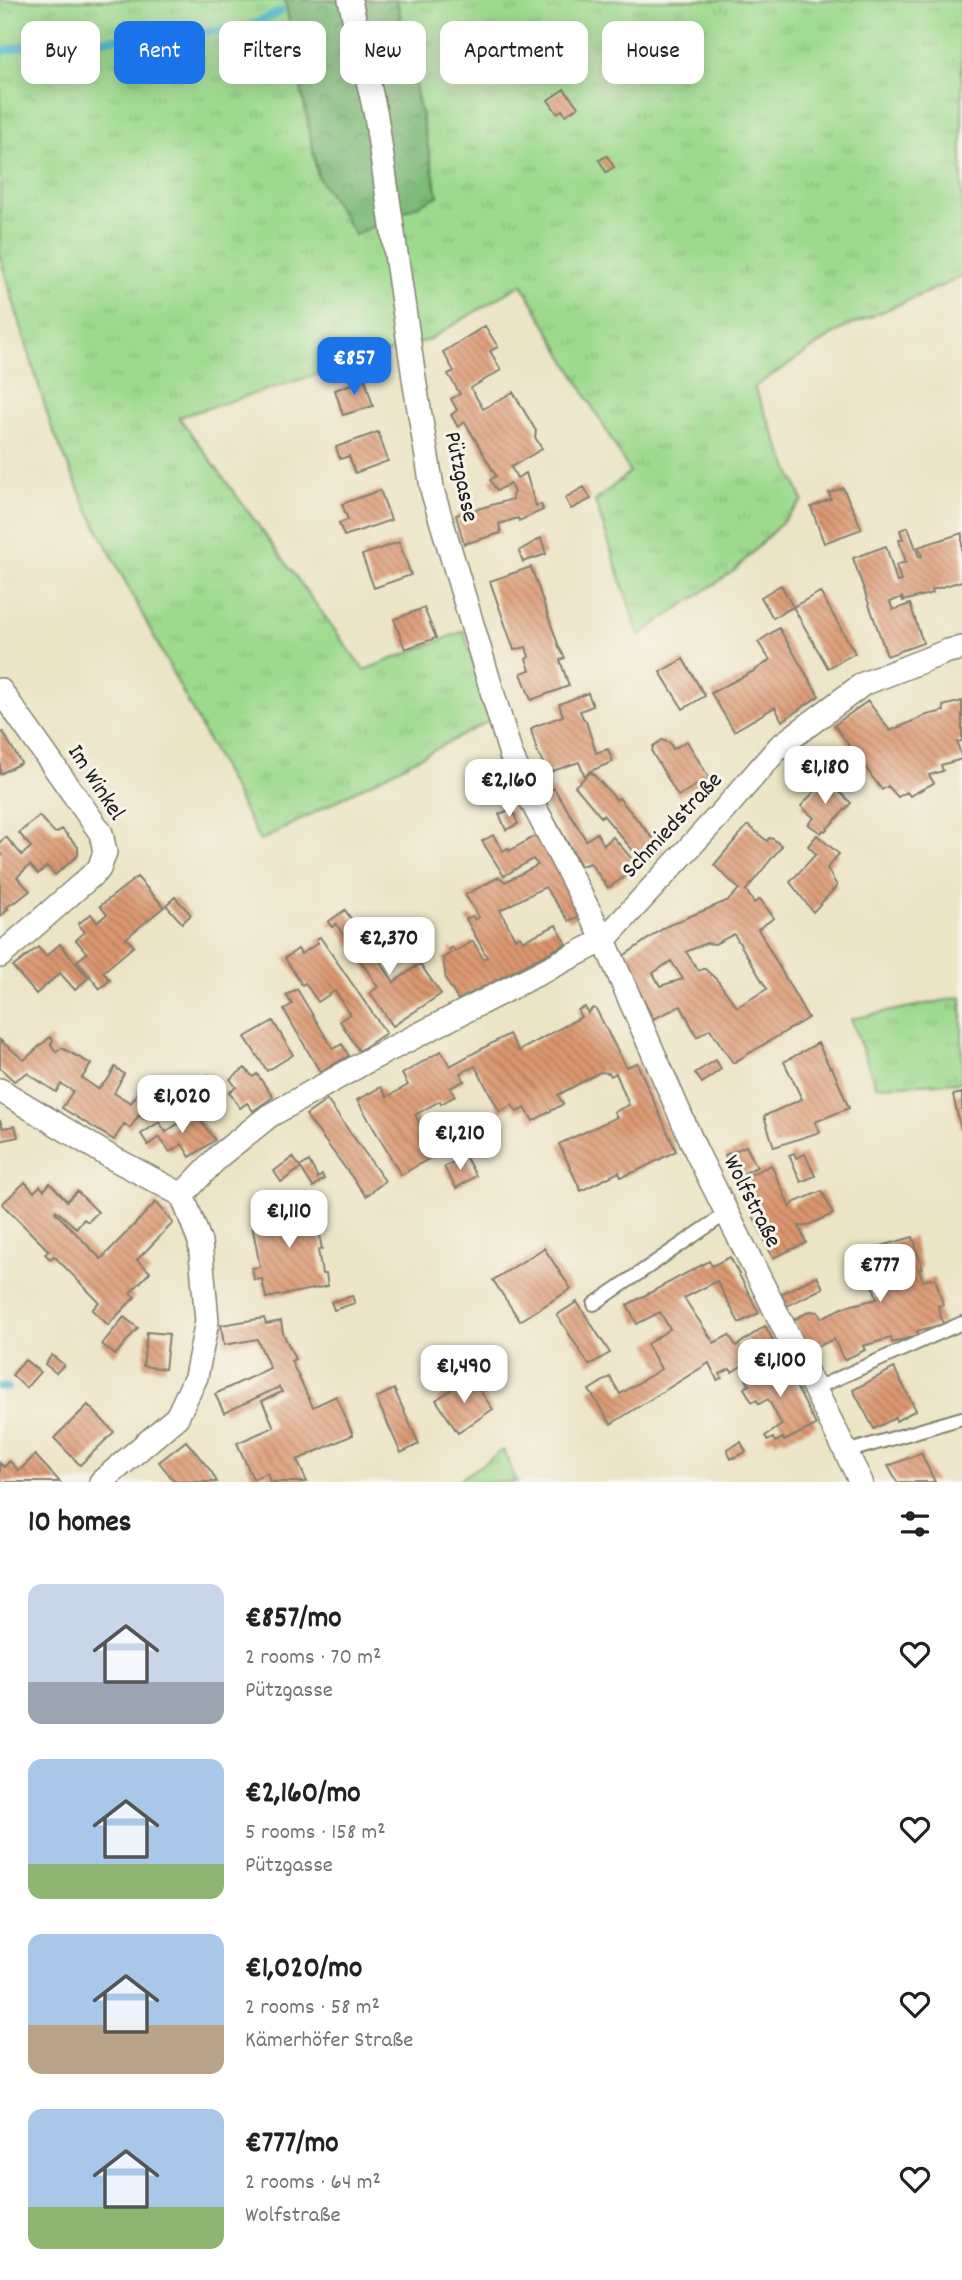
<!DOCTYPE html>
<html lang="en">
<head>
<meta charset="utf-8">
<style>
	body { margin:0; font-family:Dekko,sans-serif; background:#f2f2f2; color:#222; height:100vh; display:flex; flex-direction:column; font-size:26px; white-space:nowrap }
	* { box-sizing:border-box; margin:0 }
	p { font-size:23px; color:#767676 }
	.icon { flex:none; width:38px; height:38px; fill:none; stroke:currentColor; stroke-width:2; stroke-linecap:round; stroke-linejoin:round }
	.map { position:relative; height:1482px; overflow:hidden }
	.panel { display:flex; flex-direction:column; background:#fff; flex:1 }
	.panel>* { flex:none }
	.hud { position:absolute; left:21px; top:21px; width:920px; height:63px; display:flex; gap:14px }
	.price { position:absolute; translate:-50% -60px; padding:0 16px; border-radius:14px; background:#fff; color:#222; font-size:23px; line-height:46px; filter:drop-shadow(0 2px 4px #0008) }
	.price::after { content:''; position:absolute; left:50%; top:42px; width:21px; height:16px; margin-left:-10px; background:inherit; clip-path:polygon(0 0,100% 0,50% 100%) }
	.price.selected { background:#1a73e8; color:#fff }
	ul { padding:0; list-style:none }
	li { display:flex; align-items:center; gap:21px; height:175px; padding:0 28px }
	li span { display:grid; place-items:center; flex:none; width:196px; height:140px; border-radius:14px; color:#555 }
	li>.icon { margin-inline-start:auto }
	span .icon { width:84px; height:84px; fill:#fffc; stroke-width:1 }
	li b { font-size:30px }
	h2 { display:flex; justify-content:space-between; align-items:center; height:84px; padding:0 28px; font-size:30px }
	.pill { padding:0 24px; border-radius:14px; background:#fff; box-shadow:0 4px 18px #0003; font-size:24px; line-height:63px }
	.pill.selected { background:#1a73e8; color:#fff }
	.map>svg:first-child { display:block }
</style>
</head>
<body>
<div class="map">
<svg width="962" height="1482" viewBox="0 0 962 1482">
	<defs>
		<pattern id="grass-tufts" width="24" height="20" patternUnits="userSpaceOnUse" patternTransform="scale(1.75)"><rect width="24" height="20" fill="#9dda8e"/><path d="M3 7l-1-3M5 7V3M7 7l1-3M15 17l-1-3M17 17v-4M19 17l1-3" fill="none" stroke="#87ba7a"/></pattern>
		<pattern id="forest-crowns" width="20" height="18" patternUnits="userSpaceOnUse" patternTransform="scale(1.75)"><rect width="20" height="18" fill="#7eba79"/><path d="M2 6a3 3 0 1 1 6 0M12 15a3 3 0 1 1 6 0" fill="none" stroke="#6c9f68"/></pattern>
		<pattern id="building-back-hatch" width="6" height="6" patternUnits="userSpaceOnUse" patternTransform="scale(1.75)"><rect width="6" height="6" fill="#db966f"/><path d="M-1 5l2 2M0 0l6 6M5-1l2 2" fill="none" stroke="#b17a5a"/></pattern>
	</defs>
	<rect width="100%" height="100%" fill="#f7f3e8"/>
	<filter id="ink" filterUnits="userSpaceOnUse"><feTurbulence type="fractalNoise" baseFrequency=".0143" numOctaves="2"/><feDisplacementMap in="SourceGraphic" scale="14" xChannelSelector="R" yChannelSelector="G"/><feConvolveMatrix kernelMatrix="1 2 1 2 8 2 1 2 1" color-interpolation-filters="sRGB"/></filter>
	<filter id="wash" filterUnits="userSpaceOnUse"><feTurbulence type="fractalNoise" baseFrequency=".00686" numOctaves="4" result="noise"/><feDisplacementMap in="SourceGraphic" scale="28" xChannelSelector="R" yChannelSelector="G"/><feGaussianBlur stdDeviation="1.57" result="paint"/><feColorMatrix in="noise" values="0 0 0 0 0 0 0 0 0 0 0 0 0 0 0 0 0 1.4 0 .05"/><feComposite in="paint" operator="in"/></filter>
	<g filter="url(#wash)">
		<rect width="100%" height="100%" fill="#ebe4c5"/>
		<path fill="url(#grass-tufts)" stroke="#5c7b55" stroke-width="2" d="M 0,0 L 285,0 L 318,177 L 438,196 L 397,0 L 962,0 L 962,277 L 842,329 L 754,387 L 803,501 L 734,571 L 639,635 L 595,501 L 630,472 L 522,284 L 428,340 L 179,417 L 364,670 L 464,631 L 489,721 L 260,841 L 86,506 L 51,426 L 0,257 Z
			M 962,997 L 962,1082 L 876,1086 L 851,1019 Z
			M 503,1450 L 517,1482 L 456,1482 Z"/>
		<path fill="url(#forest-crowns)" stroke="#4d6b4a" stroke-width="2" d="M 285,0 L 397,0 L 438,196 L 355,235 L 318,177 Z"/>
		<g fill="none" stroke-linecap="round" stroke-linejoin="round">
			<path stroke="#50b9cd" stroke-width="8" d="M 0,52 L 28,45 L 71,46 L 109,39 L 243,29 L 281,11
				M 0,1387 L 7,1388"/>
		</g>
		<g id="blocks">
			<path fill="url(#building-back-hatch)" fill-rule="evenodd" d="M 543,52 L 551,65 L 541,71 L 537,64 L 527,70 L 523,64 Z
				M 564,89 L 578,107 L 566,115 L 562,110 L 557,113 L 548,100 Z
				M 607,156 L 614,167 L 606,172 L 599,160 Z
				M 485,326 L 498,347 L 490,351 L 501,370 L 471,388 L 483,409 L 513,392 L 536,431 L 535,437 L 542,449 L 511,467 L 517,478 L 526,473 L 536,506 L 541,504 L 543,510 L 519,521 L 518,518 L 499,524 L 501,533 L 464,544 L 456,515 L 513,499 L 512,495 L 514,493 L 510,483 L 497,491 L 490,480 L 496,476 L 465,422 L 458,427 L 451,415 L 457,410 L 451,399 L 460,394 L 448,374 L 454,371 L 443,352 Z
				M 365,379 L 373,406 L 343,415 L 335,390 Z
				M 378,432 L 388,461 L 355,473 L 349,456 L 340,459 L 336,447 Z
				M 584,487 L 591,499 L 571,509 L 565,498 Z
				M 843,488 L 862,529 L 824,543 L 811,507 L 831,499 L 829,493 Z
				M 380,490 L 391,520 L 344,536 L 339,523 L 348,520 L 342,504 Z
				M 908,527 L 919,557 L 922,556 L 918,547 L 962,533 L 962,581 L 932,590 L 933,593 L 903,601 L 902,597 L 890,602 L 893,610 L 910,604 L 923,643 L 887,656 L 853,558 L 886,546 L 897,582 L 901,581 L 896,565 L 906,562 L 899,540 L 903,539 L 900,530 Z
				M 541,538 L 546,554 L 523,562 L 519,551 Z
				M 399,542 L 411,575 L 374,588 L 362,555 Z
				M 531,567 L 559,647 L 565,658 L 560,660 L 569,686 L 531,700 L 521,673 L 530,670 L 526,659 L 529,657 L 526,647 L 514,650 L 490,581 Z
				M 781,585 L 793,607 L 773,618 L 761,597 Z
				M 820,592 L 855,653 L 828,668 L 793,607 Z
				M 424,608 L 436,638 L 405,649 L 394,619 Z
				M 779,628 L 819,696 L 782,721 L 775,707 L 734,731 L 711,693 L 754,671 L 770,660 L 758,642 Z
				M 683,659 L 705,696 L 683,709 L 660,672 Z
				M 588,693 L 593,706 L 580,711 L 583,718 L 586,721 L 596,753 L 608,749 L 613,762 L 590,771 L 585,777 L 579,762 L 550,772 L 547,771 L 537,751 L 531,730 L 533,727 L 563,716 L 559,704 Z
				M 868,701 L 890,731 L 927,715 L 944,711 L 943,706 L 962,701 L 962,741 L 957,742 L 962,759 L 941,765 L 943,771 L 929,775 L 934,783 L 910,796 L 907,792 L 898,797 L 888,786 L 882,790 L 834,725 Z
				M 3,732 L 21,763 L 0,774 L 0,733 Z
				M 662,740 L 670,743 L 673,749 L 687,741 L 709,778 L 678,796 L 652,752 L 653,746 Z
				M 591,772 L 617,800 L 619,798 L 663,850 L 645,865 L 603,815 L 601,817 L 575,786 Z
				M 826,779 L 851,803 L 825,831 L 823,830 L 821,833 L 808,824 L 814,818 L 801,806 Z
				M 554,788 L 586,840 L 597,833 L 604,845 L 613,837 L 639,867 L 608,888 L 590,863 L 581,866 L 541,796 Z
				M 512,809 L 518,824 L 506,830 L 499,814 Z
				M 39,816 L 54,832 L 57,833 L 62,829 L 78,847 L 78,855 L 55,875 L 47,866 L 38,874 L 30,865 L 17,877 L 30,891 L 16,902 L 15,901 L 6,908 L 8,909 L 0,917 L 0,857 L 2,855 L 0,852 L 0,842 L 6,837 L 22,855 L 31,847 L 19,833 Z
				M 747,826 L 749,826 L 767,841 L 769,838 L 773,839 L 782,846 L 746,890 L 754,903 L 760,899 L 774,918 L 758,929 L 808,1018 L 733,1063 L 710,1029 L 697,1037 L 681,1006 L 653,1019 L 622,957 L 667,926 L 729,900 L 739,889 L 714,865 ZM 734,934 L 767,989 L 737,1007 L 717,980 L 704,968 L 699,971 L 686,952 L 706,943 L 715,944 ZM 671,961 L 683,979 L 660,986 L 653,973 Z
				M 493,835 L 503,851 L 508,848 L 509,851 L 537,835 L 583,914 L 569,921 L 545,887 L 500,910 L 515,939 L 520,936 L 523,941 L 556,925 L 566,944 L 458,1000 L 446,980 L 443,958 L 451,953 L 449,949 L 452,947 L 455,951 L 473,941 L 483,959 L 487,957 L 466,919 L 472,916 L 475,920 L 479,917 L 465,895 L 499,877 L 505,882 L 538,865 L 533,859 L 504,876 L 482,841 Z
				M 817,835 L 839,854 L 827,868 L 837,886 L 813,912 L 790,882 L 816,854 L 808,846 Z
				M 137,877 L 164,907 L 126,938 L 134,946 L 103,972 L 110,980 L 100,989 L 77,961 L 87,953 L 76,940 L 85,932 L 78,924 L 91,914 L 97,922 L 107,914 L 100,906 Z
				M 175,897 L 191,915 L 182,923 L 166,905 Z
				M 345,910 L 394,982 L 420,964 L 441,994 L 393,1026 L 370,993 L 378,987 L 336,924 L 332,927 L 328,922 Z
				M 320,937 L 386,1033 L 359,1051 L 340,1021 L 350,1014 L 335,991 L 318,1002 L 305,983 L 302,985 L 285,958 L 298,949 L 301,954 L 318,943 L 316,940 Z
				M 60,944 L 88,978 L 75,990 L 60,973 L 36,994 L 13,967 L 38,947 L 46,956 Z
				M 297,989 L 333,1049 L 342,1044 L 349,1056 L 320,1072 L 284,1010 L 292,1004 L 286,995 Z
				M 585,1007 L 588,1013 L 593,1008 L 596,1009 L 626,1067 L 637,1063 L 676,1151 L 637,1171 L 621,1177 L 619,1172 L 581,1191 L 559,1144 L 617,1117 L 614,1112 L 629,1105 L 616,1073 L 611,1076 L 609,1073 L 600,1072 L 558,1095 L 563,1104 L 533,1121 L 525,1108 L 517,1112 L 512,1105 L 500,1112 L 475,1066 L 460,1073 L 464,1081 L 450,1088 L 455,1096 L 441,1104 L 440,1101 L 415,1115 L 437,1154 L 401,1175 L 357,1100 L 381,1087 L 387,1097 L 408,1085 L 402,1074 L 441,1051 L 450,1066 L 509,1034 L 519,1051 L 581,1017 L 578,1010 Z
				M 273,1021 L 293,1055 L 267,1071 L 245,1037 Z
				M 50,1037 L 53,1041 L 51,1044 L 56,1052 L 62,1048 L 91,1064 L 82,1078 L 98,1089 L 109,1078 L 115,1067 L 124,1074 L 114,1093 L 131,1103 L 140,1089 L 164,1104 L 144,1119 L 139,1115 L 130,1128 L 124,1124 L 114,1140 L 62,1108 L 73,1091 L 61,1084 L 56,1092 L 27,1073 L 14,1081 L 0,1068 L 0,1040 L 24,1060 Z
				M 818,1043 L 830,1068 L 832,1067 L 849,1108 L 815,1122 L 820,1132 L 774,1147 L 764,1116 L 802,1099 L 784,1062 Z
				M 716,1060 L 721,1069 L 702,1083 L 695,1073 Z
				M 245,1068 L 253,1077 L 257,1074 L 273,1097 L 253,1111 L 247,1103 L 240,1108 L 229,1092 L 236,1087 L 230,1079 Z
				M 209,1075 L 223,1094 L 205,1107 L 191,1088 Z
				M 962,1093 L 962,1130 L 961,1130 L 953,1095 Z
				M 327,1100 L 385,1181 L 366,1196 L 306,1115 Z
				M 194,1112 L 215,1140 L 190,1157 L 182,1144 L 170,1152 L 159,1137 L 148,1145 L 141,1134 L 159,1122 L 166,1132 Z
				M 0,1120 L 3,1128 L 15,1126 L 18,1137 L 0,1141 Z
				M 746,1146 L 757,1167 L 736,1177 L 725,1155 Z
				M 794,1153 L 796,1158 L 805,1154 L 815,1176 L 801,1182 L 789,1155 Z
				M 465,1156 L 476,1176 L 456,1188 L 444,1167 Z
				M 293,1157 L 300,1167 L 309,1161 L 318,1178 L 322,1175 L 324,1179 L 313,1187 L 301,1168 L 281,1182 L 274,1171 Z
				M 771,1165 L 790,1207 L 795,1202 L 822,1191 L 833,1214 L 806,1226 L 799,1226 L 806,1243 L 773,1258 L 737,1181 Z
				M 25,1182 L 34,1192 L 40,1186 L 44,1190 L 50,1183 L 67,1201 L 77,1191 L 98,1212 L 88,1222 L 84,1219 L 76,1228 L 56,1210 L 55,1212 L 101,1259 L 156,1202 L 173,1223 L 137,1260 L 150,1272 L 130,1293 L 135,1297 L 108,1325 L 92,1310 L 99,1302 L 54,1256 L 50,1259 L 45,1254 L 49,1251 L 2,1204 Z
				M 312,1199 L 322,1249 L 318,1250 L 322,1274 L 326,1274 L 328,1286 L 266,1298 L 262,1279 L 254,1280 L 252,1268 L 260,1267 L 251,1219 L 282,1213 L 286,1203 Z
				M 913,1237 L 922,1268 L 919,1269 L 923,1281 L 935,1278 L 943,1305 L 938,1306 L 943,1324 L 917,1331 L 918,1335 L 892,1343 L 891,1338 L 863,1346 L 865,1350 L 844,1360 L 834,1339 L 808,1351 L 793,1320 L 810,1311 L 818,1312 L 821,1318 L 844,1307 L 877,1299 L 867,1266 L 854,1270 L 850,1255 Z
				M 544,1248 L 571,1289 L 520,1321 L 493,1280 Z
				M 730,1257 L 759,1313 L 739,1323 L 717,1281 L 684,1298 L 714,1343 L 729,1335 L 736,1346 L 765,1326 L 775,1344 L 732,1372 L 730,1369 L 720,1374 L 722,1378 L 717,1380 L 709,1363 L 611,1424 L 589,1390 L 610,1377 L 620,1394 L 661,1369 L 647,1344 L 670,1329 L 660,1312 L 637,1324 L 627,1305 L 709,1261 L 712,1266 Z
				M 817,1276 L 823,1288 L 787,1306 L 781,1294 Z
				M 352,1296 L 355,1303 L 334,1310 L 331,1302 Z
				M 577,1302 L 610,1353 L 589,1365 L 557,1315 Z
				M 124,1317 L 138,1328 L 115,1355 L 102,1344 Z
				M 264,1318 L 266,1324 L 281,1321 L 283,1333 L 295,1359 L 291,1361 L 313,1407 L 336,1396 L 353,1435 L 297,1460 L 307,1482 L 270,1482 L 267,1473 L 253,1479 L 237,1443 L 274,1427 L 262,1401 L 282,1392 L 279,1387 L 224,1413 L 215,1394 L 270,1368 L 257,1339 L 224,1345 L 221,1325 Z
				M 147,1332 L 169,1334 L 165,1369 L 143,1366 Z
				M 52,1355 L 64,1365 L 56,1373 L 45,1364 Z
				M 780,1355 L 816,1425 L 784,1441 L 783,1438 L 775,1442 L 773,1438 L 768,1441 L 765,1436 L 782,1425 L 768,1399 L 759,1404 L 757,1400 L 752,1402 L 744,1388 L 749,1385 L 746,1378 Z
				M 25,1360 L 40,1372 L 26,1388 L 12,1375 Z
				M 894,1368 L 916,1410 L 896,1421 L 895,1418 L 874,1429 L 853,1390 Z
				M 470,1377 L 493,1409 L 458,1433 L 436,1400 Z
				M 394,1389 L 419,1444 L 401,1453 L 376,1398 Z
				M 88,1405 L 114,1432 L 80,1465 L 54,1438 Z
				M 186,1441 L 211,1471 L 217,1482 L 175,1482 L 159,1462 Z
				M 741,1442 L 746,1452 L 731,1459 L 727,1449 Z
				M 921,1453 L 935,1482 L 897,1482 L 888,1466 Z
				M 35,1455 L 60,1482 L 3,1482 L 0,1479 L 0,1463 L 4,1467 L 10,1461 L 19,1471 Z"/>
		</g>
	</g>
	<g filter="url(#ink)">
		<use href="#blocks" fill-opacity="0" stroke="#848070" stroke-width="2"/>
		<g fill="none" stroke-linecap="round" stroke-linejoin="round">
			<defs>
				<path id="service" d="M 594,1304 L 727,1213
					M 814,1389 L 962,1323
					M 846,1452 L 962,1418"/>
				<path id="minor" d="M 350,0 L 376,116 L 415,385 L 433,493 L 511,755 L 531,800 L 604,940 L 696,1151 L 861,1482
					M 0,690 L 101,833 L 105,852 L 99,869 L 0,956
					M 0,1090 L 109,1156 L 182,1195
					M 182,1195 L 219,1156 L 269,1116 L 367,1061 L 604,940 L 724,810 L 779,747 L 863,684 L 948,651 L 962,648
					M 101,1482 L 177,1417 L 196,1377 L 207,1321 L 200,1242 L 182,1195"/>
			</defs>
			<use href="#service" stroke="#848070" stroke-width="16"/>
			<use href="#minor" stroke="#848070" stroke-width="26"/>
			<use href="#service" stroke="#fff" stroke-width="12"/>
			<use href="#minor" stroke="#fff" stroke-width="23"/>
		</g>
	</g>
	<g text-anchor="middle" dominant-baseline="central" stroke-width="6" stroke-linejoin="round" paint-order="stroke">
		<g font-size="24" fill="#1c1c1c" stroke="#f7f3e8">
			<text transform="translate(460 477) rotate(78)">Pützgasse</text>
			<text transform="translate(95 783) rotate(57)">Im Winkel</text>
			<text transform="translate(673 826) rotate(-47)">Schmiedstraße</text>
			<text transform="translate(751 1202) rotate(63)">Wolfstraße</text>
		</g>
	</g>
</svg>
<b class="price selected" style="left:354px;top:397px">€857</b>
<b class="price" style="left:825px;top:806px">€1,180</b>
<b class="price" style="left:509px;top:819px">€2,160</b>
<b class="price" style="left:389px;top:977px">€2,370</b>
<b class="price" style="left:182px;top:1135px">€1,020</b>
<b class="price" style="left:460px;top:1172px">€1,210</b>
<b class="price" style="left:289px;top:1250px">€1,110</b>
<b class="price" style="left:880px;top:1304px">€777</b>
<b class="price" style="left:780px;top:1399px">€1,100</b>
<b class="price" style="left:464px;top:1405px">€1,490</b>
<div class="hud">
<a class="pill">Buy</a>
<a class="pill selected">Rent</a>
<a class="pill">Filters</a>
<a class="pill">New</a>
<a class="pill">Apartment</a>
<a class="pill">House</a>
</div>
</div>
<section class="panel">
<h2>10 homes<svg class="icon" aria-label="filters" viewBox="0 0 24 24"><path d="M4 7h16M4 17h16"/><circle cx="9" cy="7" r="2"/><circle cx="15" cy="17" r="2"/></svg></h2>
<ul>
<li><span style="background:linear-gradient(#c9d6e8 70%,#9aa5b1 0)"><svg class="icon" aria-label="home" viewBox="0 0 24 24"><path d="M3 11l9-7 9 7M6 9v11h12V9"/></svg></span><div><b>€857/mo</b><p>2 rooms · 70 m²</p><p>Pützgasse</p></div><svg class="icon" aria-label="heart" viewBox="0 0 24 24"><path d="M12 20l-8-8c-3-5 5-10 8-4 3-6 11-1 8 4z"/></svg></li>
<li><span style="background:linear-gradient(#a9c7e8 75%,#8fb573 0)"><svg class="icon" aria-label="home" viewBox="0 0 24 24"><path d="M3 11l9-7 9 7M6 9v11h12V9"/></svg></span><div><b>€2,160/mo</b><p>5 rooms · 158 m²</p><p>Pützgasse</p></div><svg class="icon" aria-label="heart" viewBox="0 0 24 24"><path d="M12 20l-8-8c-3-5 5-10 8-4 3-6 11-1 8 4z"/></svg></li>
<li><span style="background:linear-gradient(#a9c7e8 65%,#b9a48a 0)"><svg class="icon" aria-label="home" viewBox="0 0 24 24"><path d="M3 11l9-7 9 7M6 9v11h12V9"/></svg></span><div><b>€1,020/mo</b><p>2 rooms · 58 m²</p><p>Kämerhöfer Straße</p></div><svg class="icon" aria-label="heart" viewBox="0 0 24 24"><path d="M12 20l-8-8c-3-5 5-10 8-4 3-6 11-1 8 4z"/></svg></li>
<li><span style="background:linear-gradient(#a9c7e8 70%,#8fb573 0)"><svg class="icon" aria-label="home" viewBox="0 0 24 24"><path d="M3 11l9-7 9 7M6 9v11h12V9"/></svg></span><div><b>€777/mo</b><p>2 rooms · 64 m²</p><p>Wolfstraße</p></div><svg class="icon" aria-label="heart" viewBox="0 0 24 24"><path d="M12 20l-8-8c-3-5 5-10 8-4 3-6 11-1 8 4z"/></svg></li>
</ul>
</section>
</body>
</html>
